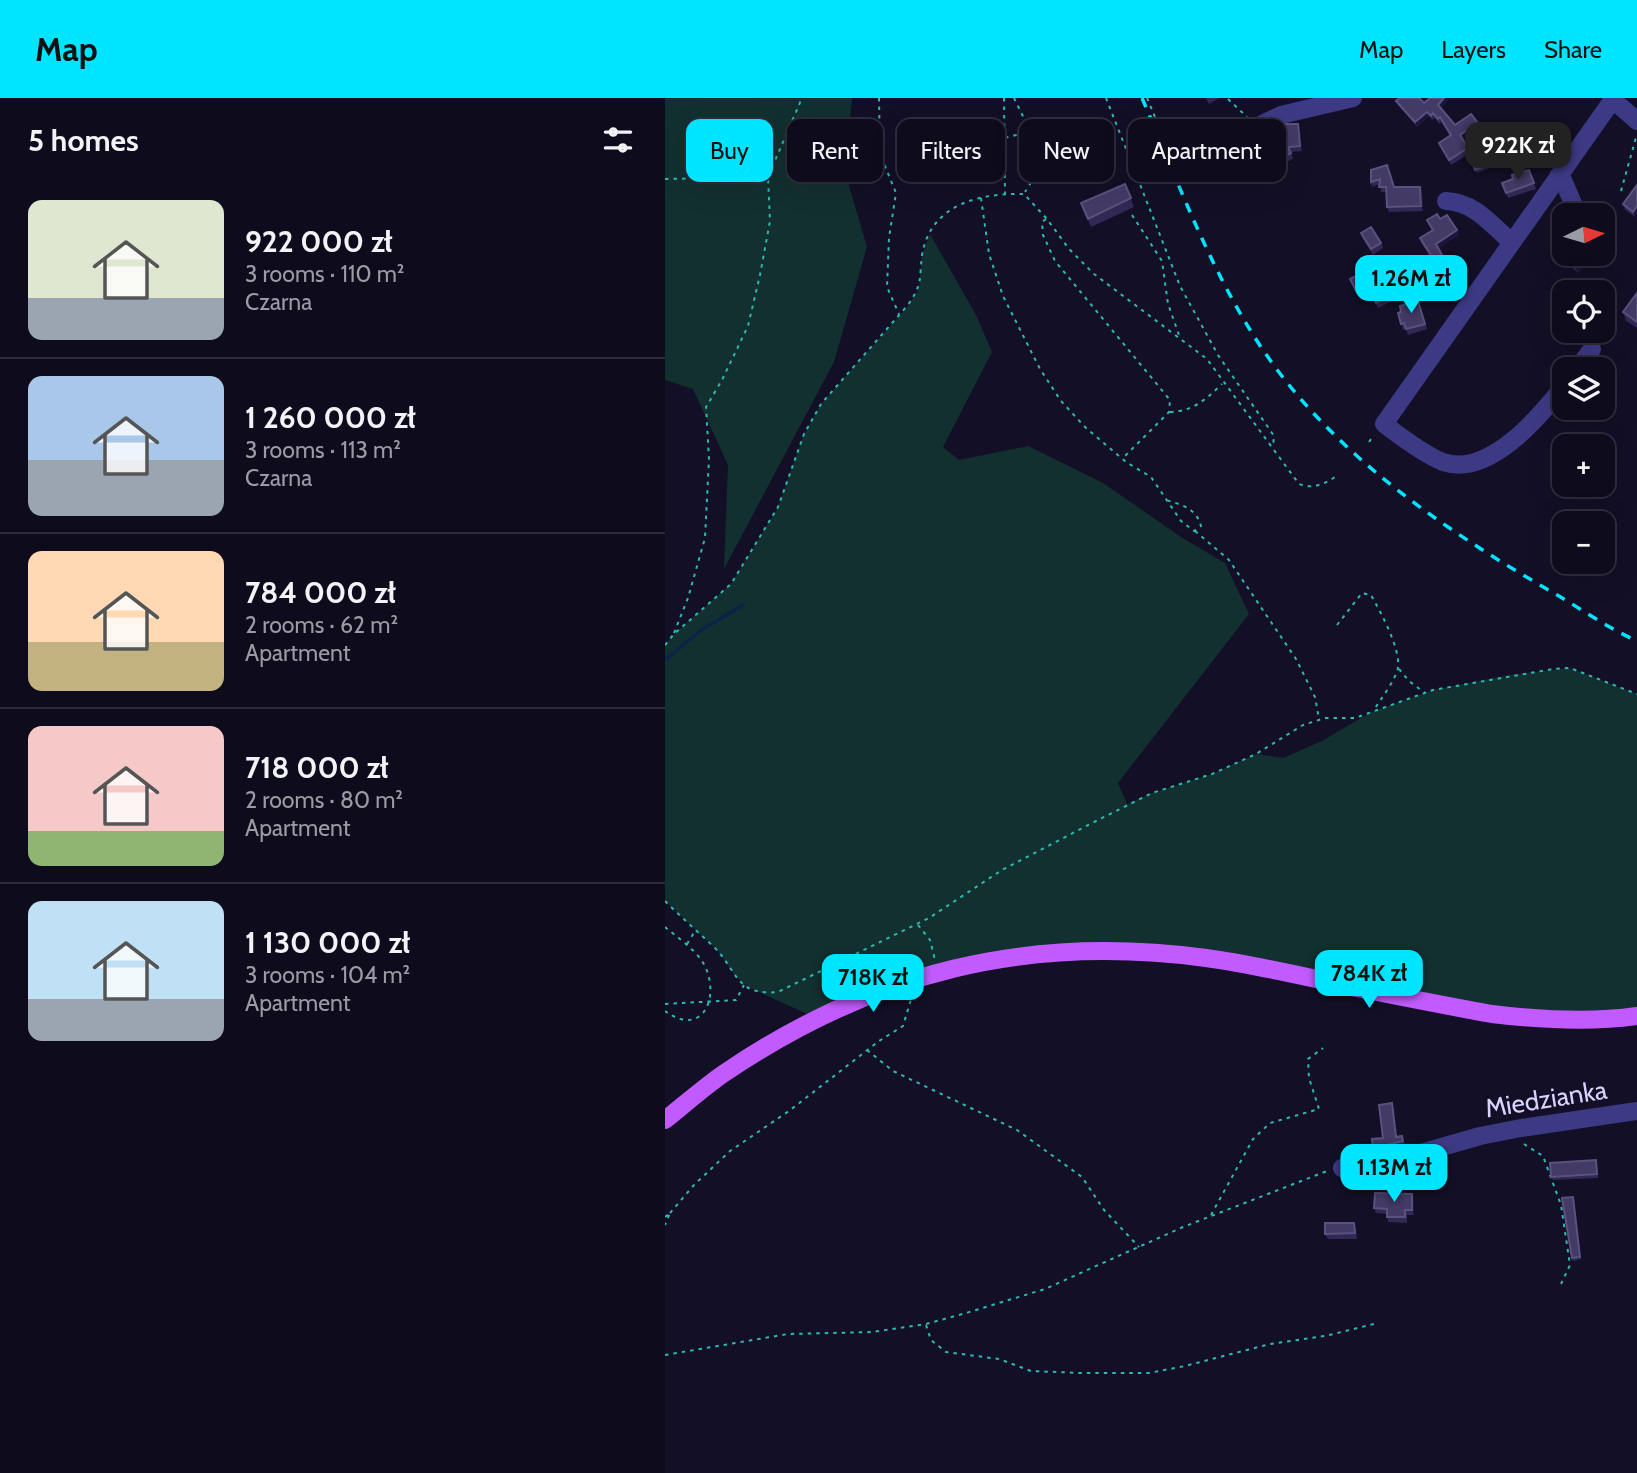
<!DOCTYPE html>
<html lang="en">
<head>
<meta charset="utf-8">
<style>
	body { margin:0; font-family:Cabin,sans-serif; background:#171425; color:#f1f3f6; height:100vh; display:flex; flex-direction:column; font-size:26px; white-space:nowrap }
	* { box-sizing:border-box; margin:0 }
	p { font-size:23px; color:#9b9ba3 }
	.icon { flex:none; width:38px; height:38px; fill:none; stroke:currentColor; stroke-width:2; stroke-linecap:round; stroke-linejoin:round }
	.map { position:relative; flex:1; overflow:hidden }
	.drawer { display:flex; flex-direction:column; background:#0e0b1c; width:665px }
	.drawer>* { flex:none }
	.banner { position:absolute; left:21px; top:21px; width:665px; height:63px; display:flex; gap:14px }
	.needle { width:46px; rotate:85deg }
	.buttons { position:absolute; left:887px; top:105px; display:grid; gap:14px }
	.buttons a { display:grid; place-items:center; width:63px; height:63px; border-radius:14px; background:#0e0b1c; box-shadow:0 7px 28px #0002,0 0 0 2px #2e2b3b; font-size:35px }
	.price { position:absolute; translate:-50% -60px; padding:0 16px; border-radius:14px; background:#00e5ff; color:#111; font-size:23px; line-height:46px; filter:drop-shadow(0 2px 4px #0008) }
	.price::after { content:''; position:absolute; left:50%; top:42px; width:21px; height:16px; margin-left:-10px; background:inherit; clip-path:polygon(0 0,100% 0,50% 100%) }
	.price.on { background:#222; color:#fff }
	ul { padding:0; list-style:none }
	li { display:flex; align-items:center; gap:21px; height:175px; padding:0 28px }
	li+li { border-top:2px solid #2e2b3b }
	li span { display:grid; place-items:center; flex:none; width:196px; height:140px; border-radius:14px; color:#555 }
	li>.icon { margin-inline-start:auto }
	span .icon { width:84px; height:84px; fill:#fffc; stroke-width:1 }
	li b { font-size:30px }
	h2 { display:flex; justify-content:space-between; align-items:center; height:84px; padding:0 28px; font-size:30px }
	.pill { padding:0 24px; border-radius:14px; background:#0e0b1c; box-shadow:0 7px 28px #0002,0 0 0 2px #2e2b3b; font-size:24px; line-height:63px }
	.pill.on { background:#00e5ff; color:#111 }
	header { display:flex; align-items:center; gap:42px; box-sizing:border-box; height:98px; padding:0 35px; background:#00e5ff; color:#111 }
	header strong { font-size:33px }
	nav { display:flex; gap:38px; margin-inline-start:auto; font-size:24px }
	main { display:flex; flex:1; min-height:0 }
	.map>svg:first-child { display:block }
</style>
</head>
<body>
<header>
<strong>Map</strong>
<nav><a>Map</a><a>Layers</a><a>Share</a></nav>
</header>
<main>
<section class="drawer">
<h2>5 homes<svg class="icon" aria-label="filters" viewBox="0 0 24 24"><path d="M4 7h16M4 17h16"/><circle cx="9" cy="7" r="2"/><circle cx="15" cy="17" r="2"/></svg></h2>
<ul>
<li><span style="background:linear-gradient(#dfe7d0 70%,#9aa5b1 0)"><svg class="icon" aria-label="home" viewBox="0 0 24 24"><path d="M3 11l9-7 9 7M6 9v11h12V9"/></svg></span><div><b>922 000 zł</b><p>3 rooms · 110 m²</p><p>Czarna</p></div></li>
<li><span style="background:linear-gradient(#a9c7e8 60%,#9aa5b1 0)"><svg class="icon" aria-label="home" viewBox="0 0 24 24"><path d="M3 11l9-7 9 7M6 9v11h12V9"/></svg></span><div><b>1 260 000 zł</b><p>3 rooms · 113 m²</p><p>Czarna</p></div></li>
<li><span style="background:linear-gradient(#ffd9b3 65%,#c2b280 0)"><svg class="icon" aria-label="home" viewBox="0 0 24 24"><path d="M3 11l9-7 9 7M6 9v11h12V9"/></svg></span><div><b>784 000 zł</b><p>2 rooms · 62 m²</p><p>Apartment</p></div></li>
<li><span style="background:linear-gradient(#f6c9c9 75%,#8fb573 0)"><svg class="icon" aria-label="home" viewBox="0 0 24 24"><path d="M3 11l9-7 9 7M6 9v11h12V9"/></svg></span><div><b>718 000 zł</b><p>2 rooms · 80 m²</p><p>Apartment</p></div></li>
<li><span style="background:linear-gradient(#bfe0f5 70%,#9aa5b1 0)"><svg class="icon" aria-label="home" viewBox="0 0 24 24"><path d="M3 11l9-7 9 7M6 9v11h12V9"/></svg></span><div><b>1 130 000 zł</b><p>3 rooms · 104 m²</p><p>Apartment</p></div></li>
</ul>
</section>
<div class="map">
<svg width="972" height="1375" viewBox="0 0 972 1375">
	<rect width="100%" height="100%" fill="#130f26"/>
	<path fill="#12302f" d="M 0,0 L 187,0 L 180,74 L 202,149 L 169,264 L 59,471 L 63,367 L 28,291 L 0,282 Z
		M 265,136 L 311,217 L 327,254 L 278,349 L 294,362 L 363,348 L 438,385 L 516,439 L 560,465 L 584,516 L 453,685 L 462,706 L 487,695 L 547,676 L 591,656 L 618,660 L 657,643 L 706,614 L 768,592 L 844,577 L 905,570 L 972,596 L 972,918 L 889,922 L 541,860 L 354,858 L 151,920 L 83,889 L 70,878 L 52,852 L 0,803 L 0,547 L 9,536 L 66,486 L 113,409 L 139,336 L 156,306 L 242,209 L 254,191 L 257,157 Z"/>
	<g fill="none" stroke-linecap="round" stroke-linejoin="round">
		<path stroke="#0c2248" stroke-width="3.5" d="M 0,562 L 36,532 L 78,507"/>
		<path stroke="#2fb8b0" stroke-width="2" stroke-dasharray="3.5 5" stroke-linecap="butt" d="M 214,0 L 215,56 L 231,95 L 224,140 L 222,189 L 234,216
			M 339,0 L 340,96
			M 349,0 L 370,43
			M 441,0 L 515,188 L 553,257 L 609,338 L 608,349
			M 482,0 L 509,64 L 536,56
			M 563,1 L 582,19
			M 340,40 C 344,39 352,36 357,37 C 389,40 370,80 360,94
			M 541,55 L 564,46 L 580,37
			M 0,81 L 103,79
			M 956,93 L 972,36
			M 316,100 L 324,156 L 338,198 L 375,271 L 396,303 L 420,329 L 461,364 L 486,379 L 516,423 L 529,433 L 536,428 C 531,410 517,407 501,402
			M 467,117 L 497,163 L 503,206 L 514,237
			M 381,121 L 377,124 L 378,137 L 390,163 L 505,302 L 504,314 L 458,360
			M 505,314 C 529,313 541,301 557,286
			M 704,344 L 709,337
			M 530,433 L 564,462 L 631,561 L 650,599 L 654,621
			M 672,527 L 697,495 L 706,497 C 716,515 735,549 733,569 C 732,580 715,602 709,612
			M 9,535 L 23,500 L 40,440 L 44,361 L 41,309 L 57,282 L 83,228 L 95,177 L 105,123 L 103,79 L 137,0
			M 0,547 L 9,536 L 66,486 L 113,409 L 139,336 L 156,306 L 242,208 C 258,186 254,182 257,157 C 266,105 316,95 359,96 L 382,121 L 404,151 L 429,176 L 542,261 L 634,386 C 649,392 661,385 673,377
			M 734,571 L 744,583 L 760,595
			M 0,803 C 16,819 33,834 49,849 C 73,873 70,898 113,894 L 264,820 L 337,772 L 431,723 L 487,695 L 547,676 L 591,656 L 638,627 L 660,620 L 690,620 L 768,592 L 888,571 L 905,570 L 972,596
			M 253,827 L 265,842 L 270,862
			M 0,829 C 12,839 28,850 37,863 C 57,894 40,942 0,913
			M 22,846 L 30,833
			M 0,906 L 71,902 L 79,887
			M 202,952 L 228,973 L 352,1032 L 417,1079 L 439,1112 L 474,1149
			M 859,1046 L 878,1058 L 896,1107 L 905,1167 L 896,1186
			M 5,1115 L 29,1087 L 65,1053 L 124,1013 L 214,943 L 238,928 L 247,898
			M 546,1117 L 588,1041 L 605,1025 L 654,1011 L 644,980 L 643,961 L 658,950
			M 0,1119 L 5,1115 L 0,1127
			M 261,1227 L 266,1242 L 281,1254 L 334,1261 L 366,1273 L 416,1275 L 484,1275 L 520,1268 L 605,1246 L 660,1238 L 709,1226
			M 0,1257 L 123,1236 L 208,1234 L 261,1226 L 301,1215 L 380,1191 L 518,1129 L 662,1073"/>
		<path stroke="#3d3a85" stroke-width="18" d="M 948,2 L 972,23
			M 593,28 L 616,17 L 688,0
			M 840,50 C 861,51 885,51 903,64
			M 893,78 L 898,82 L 913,117
			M 781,103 C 809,104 826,126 846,144
			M 912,271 L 927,251
			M 900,287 C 875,318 824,380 778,364 C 762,358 733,337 719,326 L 949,0
			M 677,1070 L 728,1063 L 815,1038 L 856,1030 L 972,1013"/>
		<path stroke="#c25bff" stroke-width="18" d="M 0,1022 C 19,1007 38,990 58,976 C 208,874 361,836 541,860 C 592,867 642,879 692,890 C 737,899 782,908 827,916 C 876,922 924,925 972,918"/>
		<path stroke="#00e5ff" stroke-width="3.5" stroke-dasharray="10 9" stroke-linecap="butt" d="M 477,0 C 513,84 545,172 596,249 C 668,357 782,434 894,498 C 919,513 945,531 972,543"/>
	</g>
	<path fill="#312854" d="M 541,0 L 554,0 L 544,6 Z
		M 765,0 L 782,0 L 783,2 L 776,10 L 790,27 L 815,30 L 798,41 L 805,55 L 786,67 L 774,45 L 785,38 L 776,24 L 774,26 L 770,20 L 767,22 L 764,18 L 752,29 L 733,7 L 731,3 L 759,5 Z
		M 633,26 L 635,31 L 637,53 L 626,54 L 628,61 L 611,69 L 609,64 Z
		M 533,56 L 552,69 L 553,72 L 541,78 Z
		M 825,56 L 830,68 L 812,75 L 807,63 Z
		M 706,72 L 729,89 L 757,94 L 758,113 L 724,114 L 722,109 L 722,94 L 716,94 L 715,86 L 707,89 L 706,84 Z
		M 864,72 L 871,91 L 843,100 L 837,85 L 848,81 Z
		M 460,86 L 469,109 L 426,129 L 416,105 Z
		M 972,87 L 970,119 L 960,112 L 958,106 Z
		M 775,121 L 794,137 L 773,150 L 779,162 L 771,167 L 757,146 L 755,140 L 767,133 L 762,122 Z
		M 696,135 L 716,145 L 718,150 L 708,157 L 698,141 Z
		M 906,156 L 931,156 L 913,175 L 904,167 L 902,161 L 906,157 Z
		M 685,181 L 723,199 L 725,204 L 713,210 L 705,195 L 694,200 Z
		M 972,195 L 972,230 L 961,223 L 958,214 Z
		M 753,203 L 762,231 L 743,237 L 741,231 L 738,232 L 733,215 Z
		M 729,1010 L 732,1039 L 739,1043 L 740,1048 L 709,1054 L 708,1050 L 718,1040 Z
		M 931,1062 L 932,1066 L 933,1080 L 888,1082 L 886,1079 Z
		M 749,1101 L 749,1117 L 742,1117 L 742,1125 L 723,1124 L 722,1116 L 711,1115 L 709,1110 Z
		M 909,1101 L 916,1161 L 908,1163 L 907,1160 Z
		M 691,1130 L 692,1141 L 663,1141 L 660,1136 Z"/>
	<path fill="#1d163a" d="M 779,0 L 782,0 L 783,2 L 775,11 L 773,7 Z
		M 762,14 L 764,18 L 752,29 L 750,24 Z
		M 813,25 L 815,30 L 797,42 L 795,37 Z
		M 633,26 L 635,31 L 637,53 L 635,48 Z
		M 755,89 L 757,94 L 758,113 L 756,108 Z
		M 972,108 L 972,116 L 970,119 L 968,114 Z
		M 792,132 L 794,137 L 772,151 L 771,146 Z
		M 924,156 L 931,156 L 913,175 L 910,169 Z
		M 777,157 L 779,162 L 771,167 L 769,162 Z
		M 727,1005 L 729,1010 L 733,1043 L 731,1039 Z
		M 747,1096 L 749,1101 L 749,1117 L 747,1112 Z"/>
	<path fill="#433a66" stroke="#5a527e" stroke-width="2" d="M 734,0 L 754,0 L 759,5 L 765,0 L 779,0 L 773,7 L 790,27 L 806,16 L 813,25 L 795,37 L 803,50 L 784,62 L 774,45 L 786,37 L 775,19 L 773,21 L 768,15 L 766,18 L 762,14 L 750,24 L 731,3 Z
		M 614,26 L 633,26 L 635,48 L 623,49 L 626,55 L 609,64 L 605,29 L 614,28 Z
		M 542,52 L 552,69 L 540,75 L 533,56 Z
		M 825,56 L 829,65 L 810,72 L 807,63 Z
		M 722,67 L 729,89 L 755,89 L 756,108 L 722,109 L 721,89 L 714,89 L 715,81 L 706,84 L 706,72 Z
		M 864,72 L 869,85 L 841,95 L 837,85 L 848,81 L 847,77 Z
		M 460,86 L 466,100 L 423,121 L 416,105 Z
		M 972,87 L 972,108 L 968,114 L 958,106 Z
		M 772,116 L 775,121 L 782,117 L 792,132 L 771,146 L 777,157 L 769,162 L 755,140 L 768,132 L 762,122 Z
		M 706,129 L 716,145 L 706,151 L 696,135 Z
		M 907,156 L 924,156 L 910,169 L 902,161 Z
		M 708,169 L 723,199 L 711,205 L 703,190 L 692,195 L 685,181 Z
		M 972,195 L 972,224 L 958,214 Z
		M 753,203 L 760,226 L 741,231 L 739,225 L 736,226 L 733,215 L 736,214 L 735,208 Z
		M 727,1005 L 731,1039 L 737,1038 L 738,1043 L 708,1050 L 707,1041 L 718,1040 L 714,1007 Z
		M 931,1062 L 932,1076 L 886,1079 L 885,1065 Z
		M 710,1095 L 747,1096 L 747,1112 L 740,1112 L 740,1119 L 722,1119 L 722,1111 L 709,1110 Z
		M 908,1099 L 915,1159 L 907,1160 L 897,1100 Z
		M 660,1125 L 689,1125 L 690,1135 L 660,1136 Z"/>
	<g text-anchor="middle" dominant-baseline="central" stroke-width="5" stroke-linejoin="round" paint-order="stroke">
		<g font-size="26" fill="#d9d4ff" stroke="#130f26">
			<text transform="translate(881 1001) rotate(-9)">Miedzianka</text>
		</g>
	</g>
</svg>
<div class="buttons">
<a><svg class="needle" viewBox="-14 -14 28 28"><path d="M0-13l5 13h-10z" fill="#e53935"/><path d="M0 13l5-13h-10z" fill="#9b9ba3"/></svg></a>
<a><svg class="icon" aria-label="locate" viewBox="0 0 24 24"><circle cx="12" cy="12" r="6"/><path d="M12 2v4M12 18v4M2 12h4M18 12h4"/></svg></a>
<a><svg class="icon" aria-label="layers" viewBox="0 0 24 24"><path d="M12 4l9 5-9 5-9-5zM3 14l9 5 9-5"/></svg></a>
<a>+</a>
<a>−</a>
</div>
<b class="price on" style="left:853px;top:84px">922K zł</b>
<b class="price" style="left:746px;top:217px">1.26M zł</b>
<b class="price" style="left:704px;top:912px">784K zł</b>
<b class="price" style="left:208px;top:916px">718K zł</b>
<b class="price" style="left:729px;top:1106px">1.13M zł</b>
<div class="banner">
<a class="pill on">Buy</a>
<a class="pill">Rent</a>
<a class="pill">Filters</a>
<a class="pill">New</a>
<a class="pill">Apartment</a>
</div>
</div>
</main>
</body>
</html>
